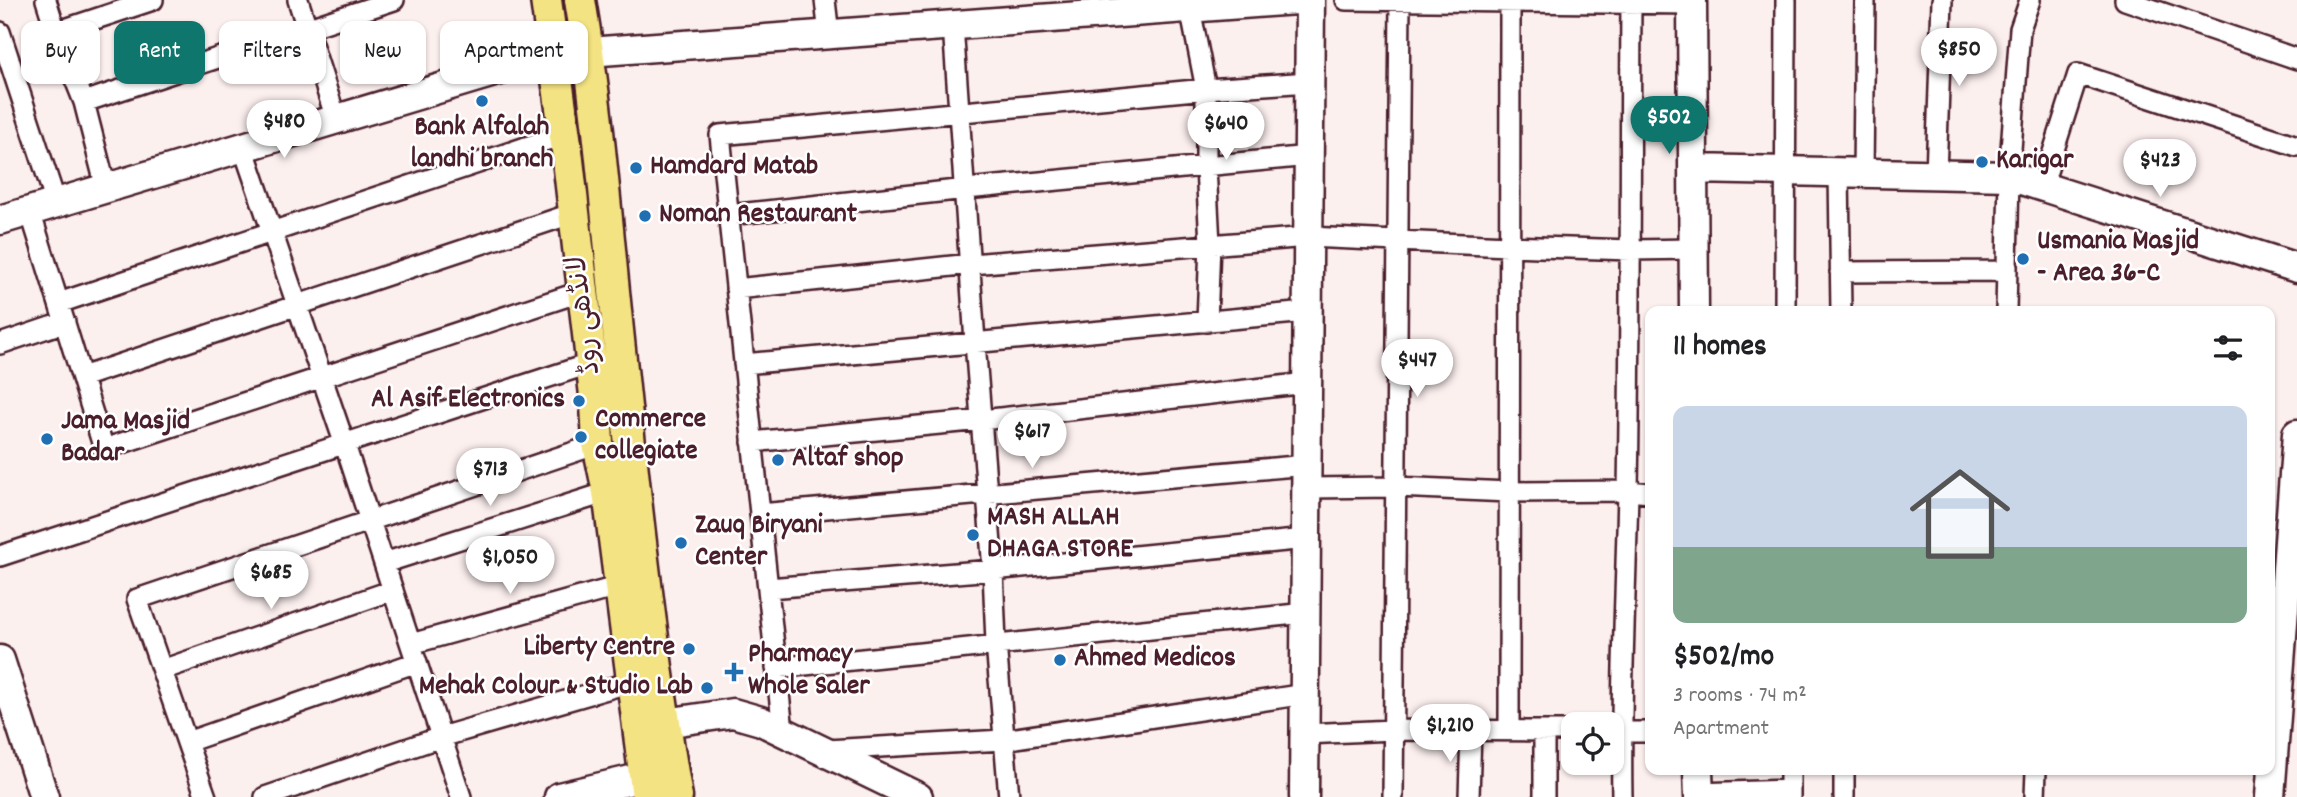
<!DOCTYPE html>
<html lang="en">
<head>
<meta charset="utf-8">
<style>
	body { margin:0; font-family:Dekko,"Playpen Sans Arabic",sans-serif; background:#f6f6f6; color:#202124; height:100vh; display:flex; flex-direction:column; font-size:26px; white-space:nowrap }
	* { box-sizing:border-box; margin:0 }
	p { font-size:23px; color:#757577 }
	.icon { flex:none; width:38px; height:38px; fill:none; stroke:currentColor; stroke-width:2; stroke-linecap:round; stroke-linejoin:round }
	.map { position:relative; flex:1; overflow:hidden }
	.sheet { position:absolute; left:1645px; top:306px; width:630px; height:469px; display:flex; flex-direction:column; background:#fff; border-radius:14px; box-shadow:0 2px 5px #0004 }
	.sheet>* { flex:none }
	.top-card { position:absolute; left:21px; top:21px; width:665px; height:63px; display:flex; gap:14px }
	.fabs { position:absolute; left:1561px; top:712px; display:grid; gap:14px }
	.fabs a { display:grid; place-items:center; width:63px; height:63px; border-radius:14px; background:#fff; box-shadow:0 2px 5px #0004; font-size:35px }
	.price { position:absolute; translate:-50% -60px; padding:0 16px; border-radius:24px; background:#fff; color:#222; font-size:23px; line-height:46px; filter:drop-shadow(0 2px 4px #0008) }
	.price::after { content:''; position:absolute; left:50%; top:42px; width:21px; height:16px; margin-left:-10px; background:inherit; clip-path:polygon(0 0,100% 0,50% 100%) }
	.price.selected { background:#0f766e; color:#fff }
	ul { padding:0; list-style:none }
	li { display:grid; align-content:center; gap:14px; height:371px; padding:0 28px }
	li+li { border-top:2px solid #e0e0e0 }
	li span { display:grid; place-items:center; height:217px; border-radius:14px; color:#555 }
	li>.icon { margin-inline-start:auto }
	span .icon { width:126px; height:126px; fill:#fffc; stroke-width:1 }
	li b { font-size:30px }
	h2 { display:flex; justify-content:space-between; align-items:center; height:84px; padding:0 28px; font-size:30px }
	.tag { padding:0 24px; border-radius:14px; background:#fff; box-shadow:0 2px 5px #0004; font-size:24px; line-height:63px }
	.tag.selected { background:#0f766e; color:#fff }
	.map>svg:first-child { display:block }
</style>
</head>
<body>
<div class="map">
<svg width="2297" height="797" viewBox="0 0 2297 797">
	<rect width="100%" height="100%" fill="#fcf0ef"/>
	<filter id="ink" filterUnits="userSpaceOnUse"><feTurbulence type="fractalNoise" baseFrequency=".0143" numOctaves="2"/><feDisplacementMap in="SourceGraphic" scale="14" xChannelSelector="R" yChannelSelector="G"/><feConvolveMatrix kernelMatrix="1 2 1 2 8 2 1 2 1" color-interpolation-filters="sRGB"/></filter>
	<g filter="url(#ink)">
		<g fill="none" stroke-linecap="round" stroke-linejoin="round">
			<defs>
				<path id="street" d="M 46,0 L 56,32 L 84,102 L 106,188
					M 298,0 L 336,119
					M 825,0 L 829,35
					M 1346,0 L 1692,4
					M 2125,0 L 2297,59
					M 1190,8 L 1206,89 L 1206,167 L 1210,244 L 1207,322
					M 953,25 L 975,342 L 993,570 L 996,643 L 1009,797
					M 0,32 L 56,203
					M 56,32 L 153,0
					M 84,102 L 394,0
					M 243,147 L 345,445 L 461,797
					M 1839,172 L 1841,312
					M 1863,173 L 1865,0
					M 1936,175 L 1942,0
					M 2042,187 L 2078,74 L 2297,146
					M 30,211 L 104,449 L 583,291
					M 729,215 L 966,189 L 1309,156
					M 1840,272 L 2007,271
					M 736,289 L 971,264 L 1308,237 L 1508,246 L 1631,250 L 1694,249
					M 59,303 L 565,134
					M 1785,312 L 1786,0
					M 2006,312 L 2009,176 L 2020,29 L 2030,0
					M 0,344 L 65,322
					M 744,364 L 1307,312
					M 82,377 L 574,213
					M 752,442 L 982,420 L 1307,383
					M 1306,488 L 1396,487 L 1509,492 L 1628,491 L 1650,493
					M 760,514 L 1307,465
					M 0,556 L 592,363
					M 384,563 L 608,492
					M 768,588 L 993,570 L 1306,539
					M 411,644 L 620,586
					M 776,668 L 1306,613
					M 162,670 L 393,590
					M 1509,730 L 1510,2
					M 783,731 L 720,135 L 1206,89 L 1309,82
					M 1544,731 L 1544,797
					M 1612,732 L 1650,732
					M 1305,734 L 1393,730 L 1573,731
					M 187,742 L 417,662
					M 827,750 L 1003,740 L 1305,694
					M 1790,770 L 1790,797
					M 1698,793 L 1790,790
					M 206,797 L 137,599 L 598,444
					M 265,797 L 441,737 L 631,682
					M 1393,797 L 1400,0
					M 1469,797 L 1471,731
					M 1622,797 C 1620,694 1626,592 1628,489 C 1631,326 1630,163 1631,0
					M 1844,797 L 1844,770
					M 2035,797 L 2036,770"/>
				<path id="secondary" d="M 1692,0 L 1694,312
					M 588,52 L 1297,0
					M 1693,169 L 2009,176 L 2297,268
					M 0,220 L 554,54
					M 0,660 L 44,797
					M 665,723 L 733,713 L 761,721 L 918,797
					M 1698,770 L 1699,797
					M 559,797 L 644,777
					M 1304,797 L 1310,0
					M 2270,797 L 2297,434"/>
				<path id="primary" d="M 546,0 L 567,151 L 596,404 L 598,444 L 608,492 L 647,797
					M 580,0 C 597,100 605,201 615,301 C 632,467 649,633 677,797"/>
			</defs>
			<use href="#street" stroke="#4a1f2b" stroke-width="24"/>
			<use href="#secondary" stroke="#4a1f2b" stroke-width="33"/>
			<use href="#primary" stroke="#4a1f2b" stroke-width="35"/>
			<use href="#street" stroke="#fff" stroke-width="19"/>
			<use href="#secondary" stroke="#fff" stroke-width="28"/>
			<use href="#primary" stroke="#f4e382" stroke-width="30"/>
		</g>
	</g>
	<g fill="#1f6fb2" stroke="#fff" stroke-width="2.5">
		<circle cx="482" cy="101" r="7"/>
		<circle cx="1982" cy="162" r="7"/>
		<circle cx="636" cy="168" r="7"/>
		<circle cx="645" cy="216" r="7"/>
		<circle cx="2023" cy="259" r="7"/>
		<circle cx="579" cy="401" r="7"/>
		<circle cx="581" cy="437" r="7"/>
		<circle cx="47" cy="439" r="7"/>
		<circle cx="778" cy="460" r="7"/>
		<circle cx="973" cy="535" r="7"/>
		<circle cx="681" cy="543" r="7"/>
		<circle cx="689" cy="649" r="7"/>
		<circle cx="1060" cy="660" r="7"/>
		<path d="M730.5 661.5h7v7h7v7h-7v7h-7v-7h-7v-7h7z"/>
		<circle cx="707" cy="688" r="7"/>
	</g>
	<g text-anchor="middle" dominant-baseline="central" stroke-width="5" stroke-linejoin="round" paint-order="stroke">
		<g font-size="28" font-weight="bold" fill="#4a1f2b" stroke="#fff" text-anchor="start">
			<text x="482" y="129" text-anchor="middle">Bank Alfalah<tspan x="482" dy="32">landhi branch</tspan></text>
			<text x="1996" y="162">Karigar</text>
			<text x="650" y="168">Hamdard Matab</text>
			<text x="659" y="216">Noman Restaurant</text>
			<text x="2037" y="243">Usmania Masjid<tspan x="2037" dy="32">- Area 36-C</tspan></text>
			<text x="565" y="401" text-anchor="end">Al Asif Electronics</text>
			<text x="595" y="421">Commerce<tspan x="595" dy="32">collegiate</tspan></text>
			<text x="61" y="423">Jama Masjid<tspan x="61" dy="32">Badar</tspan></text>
			<text x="792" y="460">Altaf shop</text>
			<text x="987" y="519">MASH ALLAH<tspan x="987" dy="32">DHAGA STORE</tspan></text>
			<text x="695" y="527">Zauq Biryani<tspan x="695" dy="32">Center</tspan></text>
			<text x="675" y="649" text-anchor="end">Liberty Centre</text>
			<text x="748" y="656">Pharmacy<tspan x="748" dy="32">Whole Saler</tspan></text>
			<text x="1074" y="660">Ahmed Medicos</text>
			<text x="693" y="688" text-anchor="end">Mehak Colour &amp; Studio Lab</text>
		</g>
		<g font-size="28" fill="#4a1f2b" stroke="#fff">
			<text transform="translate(586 315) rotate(-97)">لانڈھی روڈ</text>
		</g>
	</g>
</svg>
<div class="fabs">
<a><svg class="icon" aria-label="locate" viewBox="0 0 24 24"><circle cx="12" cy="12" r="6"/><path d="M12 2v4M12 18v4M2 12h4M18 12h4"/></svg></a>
</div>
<b class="price" style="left:1959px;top:88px">$850</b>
<b class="price selected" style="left:1669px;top:156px">$502</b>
<b class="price" style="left:284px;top:160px">$480</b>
<b class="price" style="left:1226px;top:162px">$640</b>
<b class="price" style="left:2160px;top:199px">$423</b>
<b class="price" style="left:1417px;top:399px">$447</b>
<b class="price" style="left:1032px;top:470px">$617</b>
<b class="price" style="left:490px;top:508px">$713</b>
<b class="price" style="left:510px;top:596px">$1,050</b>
<b class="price" style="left:271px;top:611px">$685</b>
<b class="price" style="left:1450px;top:764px">$1,210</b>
<div class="top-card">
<a class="tag">Buy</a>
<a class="tag selected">Rent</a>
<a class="tag">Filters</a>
<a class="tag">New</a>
<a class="tag">Apartment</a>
</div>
<section class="sheet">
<h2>11 homes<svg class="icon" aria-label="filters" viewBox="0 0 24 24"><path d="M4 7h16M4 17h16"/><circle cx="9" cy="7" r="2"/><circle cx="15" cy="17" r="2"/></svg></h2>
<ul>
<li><span style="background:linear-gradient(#c9d6e8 65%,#7fa58c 0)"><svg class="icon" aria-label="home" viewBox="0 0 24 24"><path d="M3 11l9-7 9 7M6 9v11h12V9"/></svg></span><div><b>$502/mo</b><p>3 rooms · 74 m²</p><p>Apartment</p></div></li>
</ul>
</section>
</div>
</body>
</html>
